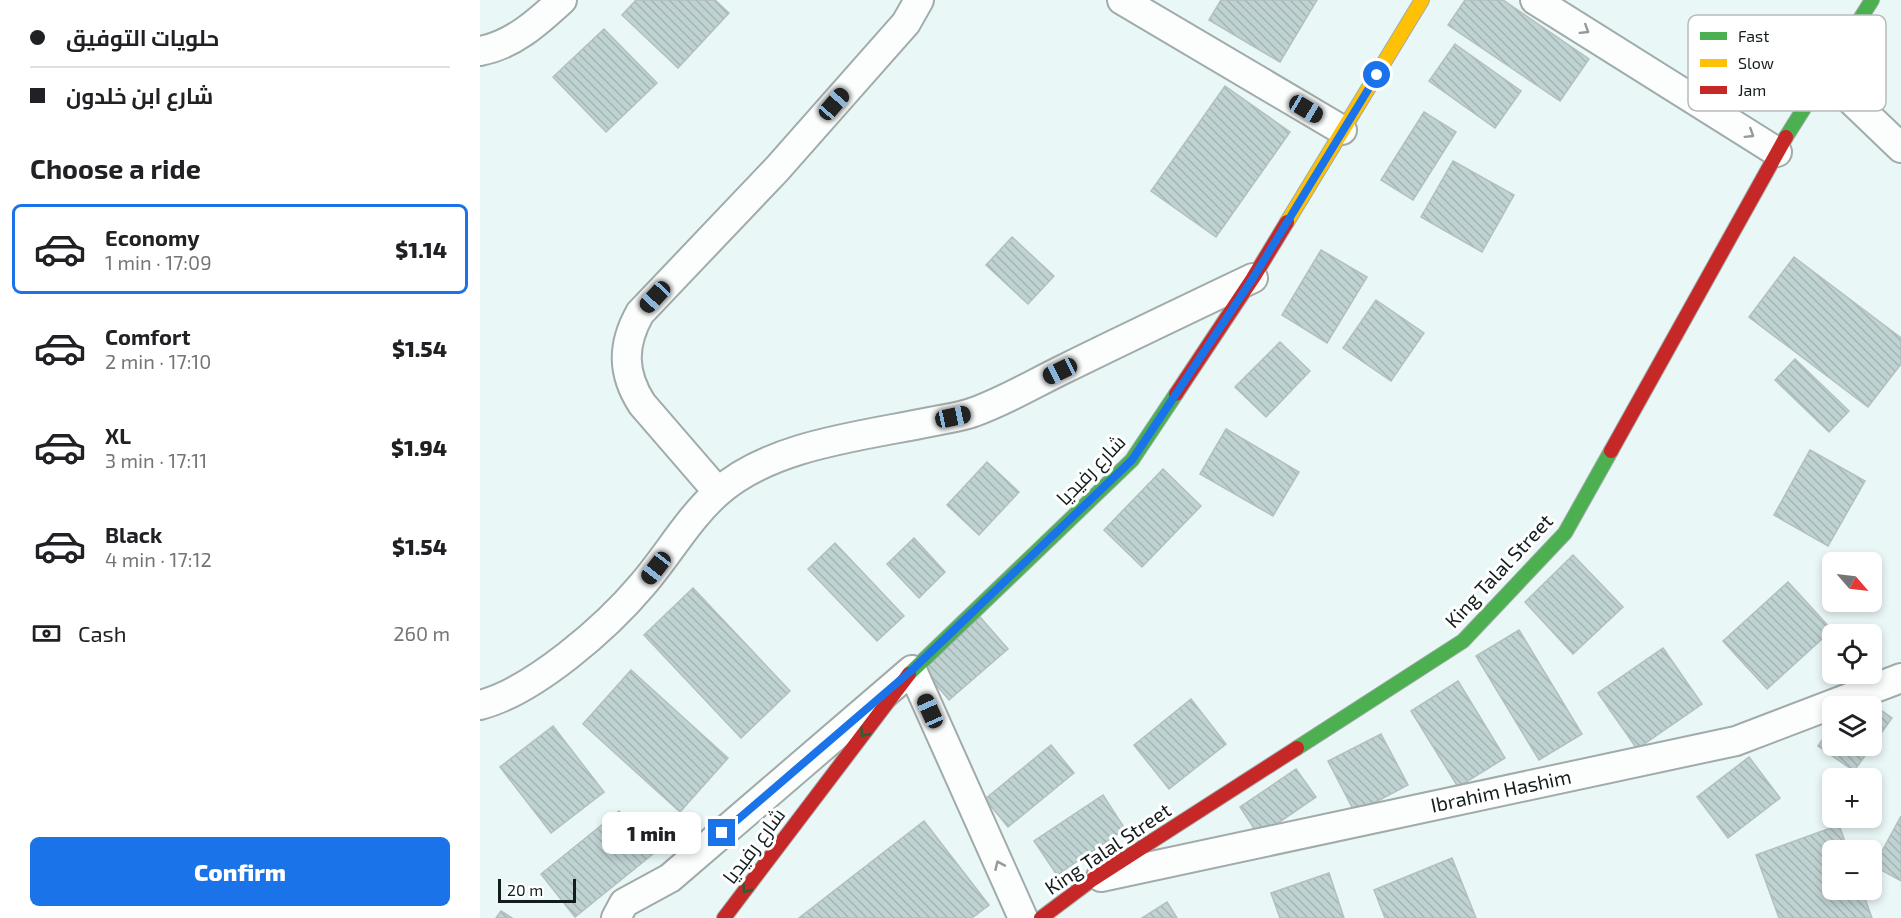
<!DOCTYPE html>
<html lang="en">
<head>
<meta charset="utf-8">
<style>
	body { margin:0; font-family:"Exo 2",Cairo,sans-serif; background:#f2f2f2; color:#202124; height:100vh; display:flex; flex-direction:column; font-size:22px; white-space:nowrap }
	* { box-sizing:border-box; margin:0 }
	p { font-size:20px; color:#757577 }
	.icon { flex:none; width:33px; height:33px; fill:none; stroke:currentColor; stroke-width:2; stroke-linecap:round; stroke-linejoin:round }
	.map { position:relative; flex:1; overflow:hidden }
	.panel { display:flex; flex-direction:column; background:#fff; width:480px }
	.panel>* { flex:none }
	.top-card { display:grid; align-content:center; height:132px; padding:0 30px; background:#fff }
	.needle { width:39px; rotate:118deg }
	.fabs { position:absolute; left:1342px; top:552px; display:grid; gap:12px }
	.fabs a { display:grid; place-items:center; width:60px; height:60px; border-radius:9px; background:#fff; box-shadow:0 3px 9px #0003; font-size:30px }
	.scale { position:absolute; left:18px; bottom:15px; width:78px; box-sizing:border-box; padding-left:6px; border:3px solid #141d1d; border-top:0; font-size:16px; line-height:21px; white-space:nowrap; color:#141d1d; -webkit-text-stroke:4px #fff; paint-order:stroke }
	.end { position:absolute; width:27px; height:27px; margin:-14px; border:8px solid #1a73e8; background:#fff; box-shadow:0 0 0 3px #fff }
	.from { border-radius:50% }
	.bubble { position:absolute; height:42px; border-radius:9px; background:#fff; box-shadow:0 3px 9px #0003; font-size:20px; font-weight:800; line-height:42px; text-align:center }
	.car { position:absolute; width:18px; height:36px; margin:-18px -9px; border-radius:8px; box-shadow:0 0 4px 2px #0007; background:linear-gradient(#222 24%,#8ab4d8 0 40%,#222 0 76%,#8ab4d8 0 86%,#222 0) }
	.top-card b { display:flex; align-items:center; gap:21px; height:57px; font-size:22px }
	.top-card b+b { border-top:2px solid #e0e0e0 }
	.top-card i { width:15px; height:15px; background:#202124 }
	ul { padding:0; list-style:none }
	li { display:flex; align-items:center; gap:18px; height:90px; margin:0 12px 9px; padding:0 18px; border:3px solid transparent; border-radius:9px }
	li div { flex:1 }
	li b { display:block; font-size:22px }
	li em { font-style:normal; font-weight:800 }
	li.current { border-color:#1a73e8 }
	li>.icon { width:54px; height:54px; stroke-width:1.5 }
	h2 { padding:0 30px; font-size:27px; line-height:72px }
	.pay { display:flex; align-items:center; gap:15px; height:66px; padding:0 30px; font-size:22px }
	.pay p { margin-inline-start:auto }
	.button { display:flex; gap:12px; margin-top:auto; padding:12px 30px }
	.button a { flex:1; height:69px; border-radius:9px; background:#1a73e8; color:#fff; font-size:24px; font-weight:800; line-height:69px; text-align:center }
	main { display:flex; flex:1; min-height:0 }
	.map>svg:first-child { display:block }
	.building { fill:url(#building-back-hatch); stroke:#b4bfbe; stroke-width:1.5 }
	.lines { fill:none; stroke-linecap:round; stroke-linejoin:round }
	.street-casing { stroke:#a0abaa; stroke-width:32 }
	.fast-casing { stroke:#a0abaa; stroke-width:16 }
	.slow-casing { stroke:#a0abaa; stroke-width:16 }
	.jam-casing { stroke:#a0abaa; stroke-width:16 }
	.street { stroke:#fcfefe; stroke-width:28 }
	.fast { stroke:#4caf50; stroke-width:14 }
	.slow { stroke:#ffc107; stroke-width:14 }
	.jam { stroke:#c62828; stroke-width:14 }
	.oneway { stroke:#949999 }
	.oneway2 { stroke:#2d5f34 }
	.route { stroke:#1a73e8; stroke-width:8 }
	.labels { text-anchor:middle; stroke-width:6; stroke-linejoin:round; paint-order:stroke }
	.street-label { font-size:20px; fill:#141d1d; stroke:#fff }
	.key { fill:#fff; stroke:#b8bbbb; stroke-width:1.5 }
	.key-label { font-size:16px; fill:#141d1d }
</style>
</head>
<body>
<main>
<section class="panel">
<div class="top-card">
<b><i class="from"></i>حلويات التوفيق</b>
<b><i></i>شارع ابن خلدون</b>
</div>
<h2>Choose a ride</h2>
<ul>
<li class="current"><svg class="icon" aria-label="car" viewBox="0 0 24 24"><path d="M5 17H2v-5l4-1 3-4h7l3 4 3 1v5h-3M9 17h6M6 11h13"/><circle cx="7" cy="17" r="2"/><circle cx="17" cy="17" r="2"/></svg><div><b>Economy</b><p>1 min · 17:09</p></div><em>$1.14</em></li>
<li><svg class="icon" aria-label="car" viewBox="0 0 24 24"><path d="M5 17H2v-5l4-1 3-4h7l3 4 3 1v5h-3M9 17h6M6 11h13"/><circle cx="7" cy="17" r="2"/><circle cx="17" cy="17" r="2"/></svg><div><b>Comfort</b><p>2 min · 17:10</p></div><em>$1.54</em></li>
<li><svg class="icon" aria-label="car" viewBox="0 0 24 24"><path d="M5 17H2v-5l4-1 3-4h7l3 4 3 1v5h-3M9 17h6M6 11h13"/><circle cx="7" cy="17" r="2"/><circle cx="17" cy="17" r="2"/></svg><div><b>XL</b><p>3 min · 17:11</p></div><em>$1.94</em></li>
<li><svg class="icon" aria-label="car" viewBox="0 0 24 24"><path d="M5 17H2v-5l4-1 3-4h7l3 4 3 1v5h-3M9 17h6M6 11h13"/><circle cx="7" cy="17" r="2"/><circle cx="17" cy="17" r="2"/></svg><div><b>Black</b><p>4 min · 17:12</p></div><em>$1.54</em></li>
</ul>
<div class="pay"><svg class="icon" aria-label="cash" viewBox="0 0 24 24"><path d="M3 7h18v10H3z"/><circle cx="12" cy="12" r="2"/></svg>Cash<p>260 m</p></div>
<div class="button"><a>Confirm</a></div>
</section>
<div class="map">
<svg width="1421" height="918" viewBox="0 0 1421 918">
	<defs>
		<pattern id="building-back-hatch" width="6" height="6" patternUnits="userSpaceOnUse" patternTransform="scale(1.5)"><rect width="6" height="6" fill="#bfd3d2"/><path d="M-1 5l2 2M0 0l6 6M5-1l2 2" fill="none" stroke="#a3b5b4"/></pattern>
	</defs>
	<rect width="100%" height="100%" fill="#e9f7f6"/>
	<path class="building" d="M156,0H235L249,13L198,68L142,15Z
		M741,0H837L800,62L729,20Z
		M985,0H1023L1109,59L1080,101L968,25Z
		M124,29L177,83L126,132L73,77Z
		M975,44L1041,91L1015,128L949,81Z
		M745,86L810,132L736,237L671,191Z
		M944,112L976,132L933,200L901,180Z
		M973,161L1034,195L1002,252L941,217Z
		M532,237L574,276L548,304L506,265Z
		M841,250L887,277L847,343L802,315Z
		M1314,257L1421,338V364L1388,407L1269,317Z
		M896,300L944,333L911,381L863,348Z
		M800,342L830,371L786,417L755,387Z
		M1315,359L1369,411L1349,432L1295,380Z
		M746,429L819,472L793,516L720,474Z
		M1330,450L1385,481L1348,546L1294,515Z
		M507,462L539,492L499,535L467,505Z
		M683,469L721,506L662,567L624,530Z
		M434,538L465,572L439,598L407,564Z
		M355,543L424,616L397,641L328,569Z
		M1093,555L1143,607L1093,654L1045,602Z
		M1308,582L1352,630L1287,689L1243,641Z
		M213,588L310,691L261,738L164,635Z
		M500,617L528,649L469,700L442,668Z
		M1039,630L1102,734L1059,760L996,656Z
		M1183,648L1222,704L1157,749L1118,693Z
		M151,670L248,758L200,812L103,724Z
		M978,681L1025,758L978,787L931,711Z
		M1375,692L1412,718L1374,771L1338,746L1353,724V746H1392V706H1365Z
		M711,699L746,744L689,789L654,745Z
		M73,726L124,792L71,833L20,767Z
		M901,734L928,785L875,813L848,761Z
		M571,745L594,773L528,827L505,799Z
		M1269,757L1300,798L1248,838L1217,797Z
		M816,769L836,797L779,836L760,807Z
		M623,795L645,829L577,875L554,841Z
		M139,811L173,854L95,917L61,874Z
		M1421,816V881L1394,866Z
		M444,821L509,905L492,918H319Z
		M1359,825L1368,850H1353V890H1382L1392,918H1299L1276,855Z
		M972,858L996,918H905L894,890Z
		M849,873L864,918H800L791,893Z
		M687,902L697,918H662Z
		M21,911L32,918H16Z"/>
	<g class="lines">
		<defs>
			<path id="street" d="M642,0L862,130
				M1055,0L1297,152
				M0,51C33,45 58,22 82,0
				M1344,74L1421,148
				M238,492L162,404C142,373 142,345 160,313L297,169L426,23L439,0
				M0,705C54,691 127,627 163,584C188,555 208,519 237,493C290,445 382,436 450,422C464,419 481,417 494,412C525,401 555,383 584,369C647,338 710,308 773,278
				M621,877L1256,741L1421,678
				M136,918L144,903L190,878L432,670L543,918"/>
			<path id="fast" d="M1306,137L1392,0
				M429,674L652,460L696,394
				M817,748L983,641L1085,533L1131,451"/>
			<path id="slow" d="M807,222L942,0"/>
			<path id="jam" d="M696,394L773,278L807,222
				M1131,451L1306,137
				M244,918L429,674
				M561,918L613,879L817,748"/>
		</defs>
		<use href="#street" class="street-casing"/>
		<use href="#fast" class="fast-casing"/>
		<use href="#slow" class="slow-casing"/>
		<use href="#jam" class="jam-casing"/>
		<use href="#street" class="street"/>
		<use href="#fast" class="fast"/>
		<use href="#slow" class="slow"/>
		<use href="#jam" class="jam"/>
	</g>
	<defs><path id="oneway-chevron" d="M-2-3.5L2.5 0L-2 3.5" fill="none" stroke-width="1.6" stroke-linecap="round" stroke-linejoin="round" transform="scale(1.5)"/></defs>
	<g class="oneway">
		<use href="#oneway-chevron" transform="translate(1105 30) rotate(32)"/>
		<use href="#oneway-chevron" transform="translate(1270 134) rotate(32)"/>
		<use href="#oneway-chevron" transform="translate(519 865) rotate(-114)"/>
	</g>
	<g class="oneway2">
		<use href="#oneway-chevron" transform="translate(384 733) rotate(127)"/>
		<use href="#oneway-chevron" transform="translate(266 889) rotate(127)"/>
	</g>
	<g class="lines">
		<path class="route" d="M242,833L432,670L652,460L773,278L897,75"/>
	</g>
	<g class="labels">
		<g class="street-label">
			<text transform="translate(611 470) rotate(-46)" y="7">شارع رفيديا</text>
			<text transform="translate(1019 571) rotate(-47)" y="7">King Talal Street</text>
			<text transform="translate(1021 791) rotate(-12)" y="7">Ibrahim Hashim</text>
			<text transform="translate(274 846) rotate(-53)" y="7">شارع رفيديا</text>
			<text transform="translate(628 849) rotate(-34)" y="7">King Talal Street</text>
		</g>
	</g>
	<rect x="1208" y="15" width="198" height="96" rx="9" class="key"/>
	<rect x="1220" y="32" width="27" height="8" fill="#4caf50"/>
	<rect x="1220" y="59" width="27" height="8" fill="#ffc107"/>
	<rect x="1220" y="86" width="27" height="8" fill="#c62828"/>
	<g class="key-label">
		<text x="1258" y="42">Fast</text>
		<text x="1258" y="69">Slow</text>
		<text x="1258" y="96">Jam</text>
	</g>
</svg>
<div class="fabs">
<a><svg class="needle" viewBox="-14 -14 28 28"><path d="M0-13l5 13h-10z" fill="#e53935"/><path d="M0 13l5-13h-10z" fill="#757577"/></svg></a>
<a><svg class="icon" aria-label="locate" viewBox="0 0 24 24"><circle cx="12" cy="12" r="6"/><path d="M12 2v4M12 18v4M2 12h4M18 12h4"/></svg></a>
<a><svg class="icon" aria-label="layers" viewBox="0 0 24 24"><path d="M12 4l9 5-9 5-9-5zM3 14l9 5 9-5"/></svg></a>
<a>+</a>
<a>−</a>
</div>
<div class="scale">20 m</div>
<i class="end from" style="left:897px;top:75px"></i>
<i class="end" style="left:242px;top:833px"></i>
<div class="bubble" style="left:122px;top:812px;width:99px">1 min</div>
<i class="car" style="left:354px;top:104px;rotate:41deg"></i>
<i class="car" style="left:826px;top:109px;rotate:121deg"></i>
<i class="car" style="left:175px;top:297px;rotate:223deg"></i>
<i class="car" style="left:580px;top:371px;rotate:244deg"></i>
<i class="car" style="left:473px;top:417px;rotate:78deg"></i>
<i class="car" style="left:176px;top:568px;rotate:218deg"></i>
<i class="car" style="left:450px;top:711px;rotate:336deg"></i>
</div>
</main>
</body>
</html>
